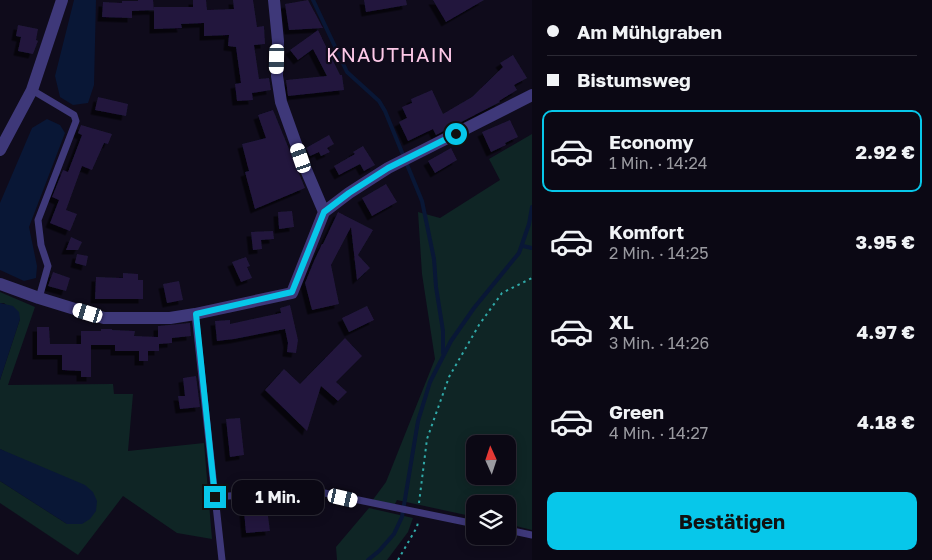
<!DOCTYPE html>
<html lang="de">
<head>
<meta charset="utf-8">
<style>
	body { margin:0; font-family:"Golos Text",sans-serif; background:#14111d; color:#f1f3f6; height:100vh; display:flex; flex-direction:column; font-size:19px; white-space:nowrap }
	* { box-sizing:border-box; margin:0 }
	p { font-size:16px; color:#9a9aa0 }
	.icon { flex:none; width:28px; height:28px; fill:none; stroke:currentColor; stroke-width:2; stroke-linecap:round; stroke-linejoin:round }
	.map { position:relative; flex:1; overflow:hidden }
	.side { display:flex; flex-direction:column; background:#0b0814; width:400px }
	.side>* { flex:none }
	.top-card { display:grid; align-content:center; height:110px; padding:0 15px; background:#0b0814 }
	.needle { width:32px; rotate:357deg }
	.fabs { position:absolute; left:466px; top:435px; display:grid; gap:10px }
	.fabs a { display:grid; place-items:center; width:50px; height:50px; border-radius:10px; background:#0b0814; box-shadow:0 2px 12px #0003,0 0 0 1px #2b2934; font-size:25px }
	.end { position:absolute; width:22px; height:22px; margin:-11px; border:6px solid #07c7ea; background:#111; box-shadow:0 0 0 2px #111 }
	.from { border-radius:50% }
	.bubble { position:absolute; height:35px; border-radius:10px; background:#0b0814; box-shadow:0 2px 12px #0003,0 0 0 1px #2b2934; font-size:16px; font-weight:700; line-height:35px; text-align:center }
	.car { position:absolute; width:15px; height:30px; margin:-15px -8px; border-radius:6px; box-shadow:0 0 4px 1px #0007; background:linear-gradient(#fff 24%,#345 0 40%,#fff 0 76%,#345 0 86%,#fff 0) }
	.top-card b { display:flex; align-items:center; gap:18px; height:48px; font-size:19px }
	.top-card b+b { border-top:1px solid #2b2934 }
	.top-card i { width:12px; height:12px; background:#f1f3f6 }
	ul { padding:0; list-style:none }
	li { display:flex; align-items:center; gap:15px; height:82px; margin:0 10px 8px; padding:0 5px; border:2px solid transparent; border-radius:10px }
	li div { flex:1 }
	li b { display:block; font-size:19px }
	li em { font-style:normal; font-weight:700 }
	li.active { border-color:#07c7ea }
	li>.icon { width:45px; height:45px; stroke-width:1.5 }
	.action { display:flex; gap:10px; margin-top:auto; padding:10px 15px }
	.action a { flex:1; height:58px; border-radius:10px; background:#07c7ea; color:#111; font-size:20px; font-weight:700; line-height:58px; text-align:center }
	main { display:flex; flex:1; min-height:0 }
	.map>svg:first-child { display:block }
	.green { fill:#0f2525; fill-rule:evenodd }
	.water { fill:#091736 }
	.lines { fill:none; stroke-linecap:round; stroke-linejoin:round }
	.stream { stroke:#091736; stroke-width:4 }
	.building { fill:#21183c; filter:url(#shadow) }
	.path { stroke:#30a9a8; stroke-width:2; stroke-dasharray:2.5 4; stroke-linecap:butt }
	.service { stroke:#3e3879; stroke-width:7 }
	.minor { stroke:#3e3879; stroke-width:12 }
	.tertiary { stroke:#3e3879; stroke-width:12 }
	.route { stroke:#07c7ea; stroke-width:6 }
	.labels { text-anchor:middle; stroke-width:4.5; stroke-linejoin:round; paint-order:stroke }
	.quarter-label { font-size:20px; letter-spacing:1px; fill:#fdc9e8; stroke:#0f0b1b }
</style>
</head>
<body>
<main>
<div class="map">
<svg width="532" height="560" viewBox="0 0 532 560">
	<defs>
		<filter id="shadow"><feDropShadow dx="-4.5" dy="4.5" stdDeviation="0" flood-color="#0009"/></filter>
	</defs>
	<rect width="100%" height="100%" fill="#0f0b1b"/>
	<path class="green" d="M532,134V530L508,524V504H475V517L397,500L395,504L372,501L386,482L435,359L422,274L418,212L440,218L500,180L489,159ZM475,444H508V476H475Z
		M0,292L35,307L8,385L113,384L114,394H133L128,451L204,443L212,539L177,533L123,496L78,555L0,503V481L67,524L4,451L0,449V380L20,319L4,303H0Z
		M369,508L413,518L408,532L387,560H337L336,547Z"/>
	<path class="water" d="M74,0H96L94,85L88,103L73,105L60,97L55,76Z
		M47,119L60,125L65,133L29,227L37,266L36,278L24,281L0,270V203L32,128Z
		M0,303L13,306L19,312L20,319L0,380Z
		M0,449L85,485L93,492L97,501L96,511L90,519L82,524H67L0,481Z"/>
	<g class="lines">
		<path class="stream" d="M313,0L347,72L379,101L385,111L422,201L434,259L436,287L443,331V353
			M523,246L532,248
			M368,560L379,551L394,534L402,517L418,421L430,382L451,341L474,308L519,253L529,224L532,207"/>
	</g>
	<path class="building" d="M138,0H153L154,10L132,11V18L102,17L103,2L122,3V1H138Z
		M193,0H206L207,10L234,9L233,0H253L257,27L264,26L265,44L254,45L259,79L269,78L271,90L252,93L253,100L237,101L235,84L241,83L236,47L228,46L229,35L204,36V23L181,24L182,28L154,29V7H193Z
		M308,0L323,28L289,30L285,4Z
		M364,0H406L407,5L366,12Z
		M433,0H484L446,22Z
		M18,25L38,29L36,40L38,41L33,54L18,51L21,37L16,36Z
		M318,30L340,75H342L344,90L288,96L286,80L327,76L313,49L298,60L290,50Z
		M513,55L527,78L514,85L517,90L499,101L500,102L436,135L433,129L408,141L399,122L407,118L402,107L412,103L411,99L432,90L443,114L472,97L503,67L500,63Z
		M98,97L128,104L126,116L95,110Z
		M273,110L305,188L255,209L245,172L249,171L242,144L266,138L258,115Z
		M510,120L518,137L505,143L506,145L491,152L482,132Z
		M81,125L112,134L108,144L104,143L92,170L82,166L66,210L77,214L70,231L50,223L59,200L52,197L63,170L68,172L82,135L78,133Z
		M329,135L334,144L327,148L330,152L321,156L319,152L310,156L306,148Z
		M363,146L375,165L364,171L360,164L339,175L334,166L355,154L353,152Z
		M451,148L457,160L435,173L428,161Z
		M386,184L397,202L372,216L362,198Z
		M292,211L294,227L279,229L278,212Z
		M338,212L373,230L358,255L370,268L357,280L351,227L331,265L339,304L312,310L305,283L314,261L322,244H323Z
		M273,231L274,239L261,240L262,249L253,250L251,232Z
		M71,237L82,242L78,250H66Z
		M77,254L88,256L86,266L75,263Z
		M246,257L250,266L247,267L252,278L241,282L232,262Z
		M53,272L70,278L66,291L48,286Z
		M123,273L138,274V280H143V299H95L96,277L123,278Z
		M179,281L183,300L167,303L163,284Z
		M290,305L298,340L296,353L287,352L288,343L285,329L234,339L217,341L215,321L230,320V324L281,313L280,308Z
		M367,306L374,320L349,332L342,318Z
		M190,323L191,336L172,338V343L159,344V351H148V361H139V351H115V345H91V377H81V371L62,370V355H37V327H49L50,344H81V331H101V329H112V330L135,331L134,336L158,337V326Z
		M345,338L362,356L336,382L347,392L338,401L321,386L307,431L265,390L284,369L300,384Z
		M196,376L200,407L180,409L178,396H185L183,378Z
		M240,418L244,455L230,457L226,419Z
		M267,509L270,531L246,533L244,511Z"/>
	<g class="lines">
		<path class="path" d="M419,503L427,439L449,377L479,325L502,293L532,278
			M398,560L417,527L418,522"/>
		<path class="service" d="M32,90L74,115L76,121L38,220L41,245L48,266L39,298
			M195,314L222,560
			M215,497L310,490L475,524
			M508,530L532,535"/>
		<path class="minor" d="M274,0L278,41L277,76L281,102L301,158L324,212
			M0,284L39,298L104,318H170L195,314L292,293L324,212L349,193L388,168L532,95"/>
		<path class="tertiary" d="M0,150L32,90L62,0"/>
	</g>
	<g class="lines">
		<path class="route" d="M215,497L196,314L292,292L324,212L349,193L388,168L456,134"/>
	</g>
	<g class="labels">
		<g class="quarter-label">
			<text x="390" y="62">KNAUTHAIN</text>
		</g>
	</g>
</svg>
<div class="fabs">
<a><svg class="needle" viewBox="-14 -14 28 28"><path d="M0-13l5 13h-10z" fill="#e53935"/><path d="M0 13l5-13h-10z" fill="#9a9aa0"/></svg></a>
<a><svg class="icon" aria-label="layers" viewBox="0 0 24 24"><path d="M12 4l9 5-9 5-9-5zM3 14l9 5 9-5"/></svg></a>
</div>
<i class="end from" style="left:456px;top:134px"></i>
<i class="end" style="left:215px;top:497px"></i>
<div class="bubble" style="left:232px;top:480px;width:92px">1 Min.</div>
<i class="car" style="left:277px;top:59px;rotate:181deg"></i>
<i class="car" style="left:301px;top:158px;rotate:341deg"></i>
<i class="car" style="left:88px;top:313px;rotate:287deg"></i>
<i class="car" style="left:343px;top:498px;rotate:103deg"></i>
</div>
<section class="side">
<div class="top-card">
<b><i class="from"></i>Am Mühlgraben</b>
<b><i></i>Bistumsweg</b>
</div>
<ul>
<li class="active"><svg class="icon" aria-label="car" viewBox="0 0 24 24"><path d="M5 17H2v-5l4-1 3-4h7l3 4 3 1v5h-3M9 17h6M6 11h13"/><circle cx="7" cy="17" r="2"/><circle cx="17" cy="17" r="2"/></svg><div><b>Economy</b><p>1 Min. · 14:24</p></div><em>2.92 €</em></li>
<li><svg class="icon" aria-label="car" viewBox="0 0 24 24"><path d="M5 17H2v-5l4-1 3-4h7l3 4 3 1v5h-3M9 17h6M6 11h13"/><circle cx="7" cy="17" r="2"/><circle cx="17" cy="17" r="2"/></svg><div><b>Komfort</b><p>2 Min. · 14:25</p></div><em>3.95 €</em></li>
<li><svg class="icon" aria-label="car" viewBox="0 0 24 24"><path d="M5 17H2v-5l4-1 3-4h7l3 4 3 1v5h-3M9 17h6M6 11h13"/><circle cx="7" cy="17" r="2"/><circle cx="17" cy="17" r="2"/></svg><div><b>XL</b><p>3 Min. · 14:26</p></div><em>4.97 €</em></li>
<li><svg class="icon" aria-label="car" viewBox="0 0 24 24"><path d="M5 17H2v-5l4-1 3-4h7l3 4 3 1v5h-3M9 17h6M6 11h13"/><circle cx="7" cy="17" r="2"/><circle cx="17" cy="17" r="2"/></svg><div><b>Green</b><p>4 Min. · 14:27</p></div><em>4.18 €</em></li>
</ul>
<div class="action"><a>Bestätigen</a></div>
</section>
</main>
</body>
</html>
